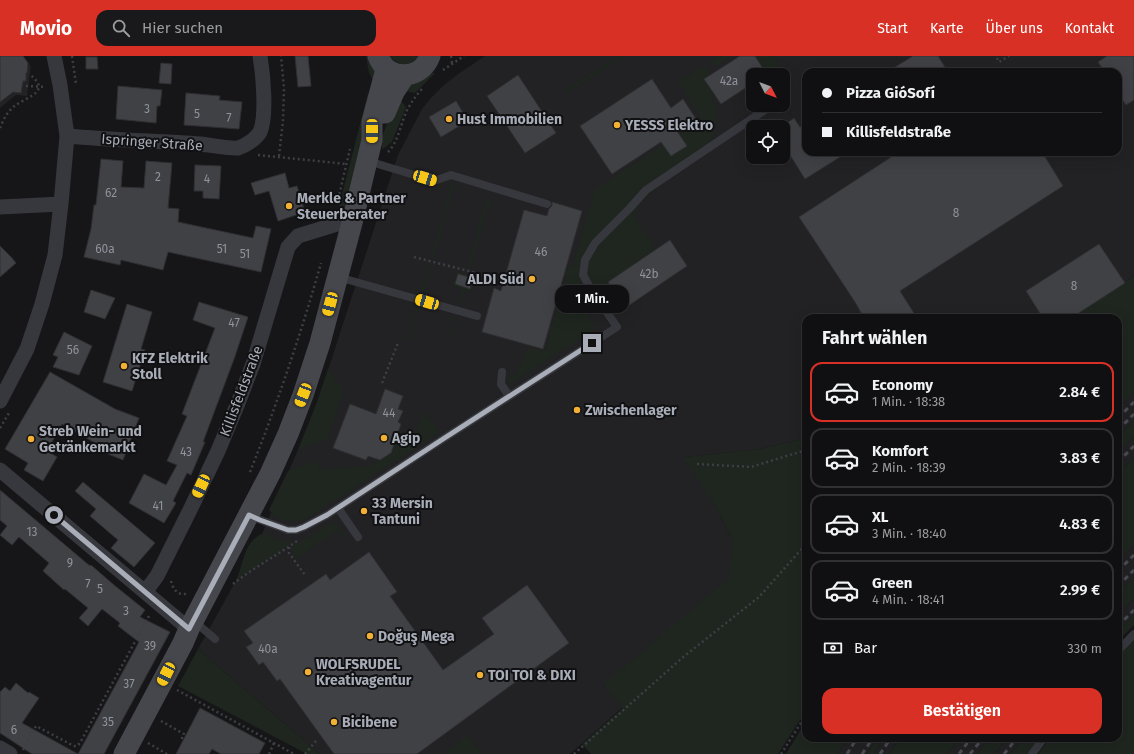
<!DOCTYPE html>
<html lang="de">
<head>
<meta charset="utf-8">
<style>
	body { margin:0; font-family:"Fira Sans",sans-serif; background:#19191b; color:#f1f3f6; height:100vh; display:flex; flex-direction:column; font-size:15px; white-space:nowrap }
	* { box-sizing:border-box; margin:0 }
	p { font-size:13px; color:#9c9d9f }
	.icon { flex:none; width:22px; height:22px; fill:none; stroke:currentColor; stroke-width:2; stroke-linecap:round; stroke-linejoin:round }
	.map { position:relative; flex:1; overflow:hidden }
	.details { position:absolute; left:802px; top:258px; width:320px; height:428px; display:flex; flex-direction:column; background:#101012; border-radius:12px; box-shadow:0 4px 16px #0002,0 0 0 1px #303032 }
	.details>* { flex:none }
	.banner { position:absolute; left:802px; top:12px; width:320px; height:88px; border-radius:12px; box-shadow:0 4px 16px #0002,0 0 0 1px #303032; display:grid; align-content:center; height:88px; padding:0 20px; background:#101012 }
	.needle { width:26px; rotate:132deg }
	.buttons { position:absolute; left:746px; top:12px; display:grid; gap:8px }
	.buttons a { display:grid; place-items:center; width:44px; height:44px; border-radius:8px; background:#101012; box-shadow:0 4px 16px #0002,0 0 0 1px #303032; font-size:20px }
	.end { position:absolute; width:18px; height:18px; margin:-9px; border:5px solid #a8adb8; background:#111; box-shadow:0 0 0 2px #111 }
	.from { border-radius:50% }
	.bubble { position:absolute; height:28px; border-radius:12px; background:#101012; box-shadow:0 4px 16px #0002,0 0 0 1px #303032; font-size:13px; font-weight:600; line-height:28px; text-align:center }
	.car { position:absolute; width:12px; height:24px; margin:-12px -6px; border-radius:5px; box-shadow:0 0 3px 1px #0007; background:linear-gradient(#f5c518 24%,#345 0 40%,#f5c518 0 76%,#345 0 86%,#f5c518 0) }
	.banner b { display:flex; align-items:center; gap:14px; height:38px; font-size:15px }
	.banner b+b { border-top:1px solid #303032 }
	.banner i { width:10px; height:10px; background:#f1f3f6 }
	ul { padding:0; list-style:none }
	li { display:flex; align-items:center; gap:12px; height:60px; margin:0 8px 6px; padding:0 12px; border:2px solid #303032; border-radius:12px }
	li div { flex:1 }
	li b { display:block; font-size:15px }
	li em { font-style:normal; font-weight:600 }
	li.active { border-color:#d93025 }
	li>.icon { width:36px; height:36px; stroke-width:1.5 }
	h2 { padding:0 20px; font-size:18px; line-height:48px }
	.pay { display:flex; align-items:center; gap:10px; height:44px; padding:0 20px; font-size:15px }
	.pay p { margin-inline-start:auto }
	.action { display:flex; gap:8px; margin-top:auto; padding:8px 20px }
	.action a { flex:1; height:46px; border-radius:12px; background:#d93025; color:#fff; font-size:16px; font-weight:600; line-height:46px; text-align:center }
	header { display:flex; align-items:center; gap:24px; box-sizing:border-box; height:56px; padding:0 20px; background:#d93025; color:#fff }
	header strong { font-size:19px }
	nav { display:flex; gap:22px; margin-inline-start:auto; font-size:14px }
	.search { width:280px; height:36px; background:#19191b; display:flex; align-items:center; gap:10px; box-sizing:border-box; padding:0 14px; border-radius:12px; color:#9c9d9f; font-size:15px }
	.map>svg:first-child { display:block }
	.built { fill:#222225; fill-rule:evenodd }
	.green { fill:#1e261f }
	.building { fill:#404145; stroke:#303034 }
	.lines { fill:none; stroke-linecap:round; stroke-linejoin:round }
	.path { stroke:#3d3f44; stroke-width:2.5; stroke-dasharray:2 3; stroke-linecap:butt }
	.service { stroke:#37383d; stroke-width:8 }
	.minor { stroke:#37383d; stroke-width:15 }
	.secondary { stroke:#45474d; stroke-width:21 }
	.rail { stroke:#4a4c52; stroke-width:3; stroke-dasharray:5 4; stroke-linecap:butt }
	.route { stroke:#a8adb8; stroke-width:5 }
	.poi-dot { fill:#f2b134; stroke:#111113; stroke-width:1.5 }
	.labels { text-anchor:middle; stroke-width:4; stroke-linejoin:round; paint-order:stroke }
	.number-label { font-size:12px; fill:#8e929b }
	.poi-label { font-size:14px; font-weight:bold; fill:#a8adb8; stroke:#111113; text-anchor:start }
	.street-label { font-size:14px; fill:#a8adb8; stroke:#111113 }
</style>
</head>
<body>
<header>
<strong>Movio</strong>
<div class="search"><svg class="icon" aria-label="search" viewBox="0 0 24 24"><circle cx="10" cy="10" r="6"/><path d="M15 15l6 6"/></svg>Hier suchen</div>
<nav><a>Start</a><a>Karte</a><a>Über uns</a><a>Kontakt</a></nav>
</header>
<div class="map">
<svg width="1134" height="698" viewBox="0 0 1134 698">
	<rect width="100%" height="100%" fill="#161618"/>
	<path class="built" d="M0,0H23L31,10L27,40L16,39L0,52Z
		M485,0H1134V220L1071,262H806V382L760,393L684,401L720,458L753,527L603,629L623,651L570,698H483L467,680L444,698H320L198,593L262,478L315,354L398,99L422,53L431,42L444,29L461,16ZM806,16H1118V96H806ZM753,19H783V49H753ZM753,71H783V101H753Z
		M1134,336V365L1118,381V352Z
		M1134,381V401L1118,418V397Z
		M1134,489V521L1118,537V506Z
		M1134,542V559L1118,576V559Z
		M848,682H877L867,698H838Z
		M884,682H900L889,698H874Z
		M961,682H989L977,698H947Z
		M1007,682H1023L1010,698H994Z"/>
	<path class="green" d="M366,0H372L376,11L373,24L369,17Z
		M389,0H419C410,12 398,10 389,0Z
		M619,0H625L565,38L563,35Z
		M719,0H732L715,11L711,5Z
		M755,0H774L784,15L778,19H768Z
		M705,9C709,14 711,19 705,23V25L714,39L711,42L718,53L715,73L712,83L705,90L639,134L625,152L590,187L582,204L598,250L587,258L596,272L510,328L507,324L509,318L516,319L519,308H522L527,291L545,295L569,209L572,212L595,133L663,89L671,100L686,90L679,78L702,63L678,26Z
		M428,16L435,17L415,37L405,35V29Z
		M368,37L375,39L346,152L340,157L337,158Z
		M395,44L402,46L406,51L392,86L383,93L380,87Z
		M447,126L459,131V132L454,131L433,204L430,202L451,131L446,128Z
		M657,132L645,142L633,159L657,193L621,245L614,250L604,236L598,235L594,233L587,221L588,205L593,195L641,142L652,133Z
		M482,143L491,145L493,151L488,150L470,213L468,214L467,212L485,146L481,145Z
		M429,208H430L431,209L424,234L428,235V237L416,233L417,232L421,233Z
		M457,215L475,221L474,223L458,218L455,228L472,233L471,236L464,234L460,246L458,245L461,233L452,230Z
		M1134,220V336L1118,352V262H1071Z
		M411,251L424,255L423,256L418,255L411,280L416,283L415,284L404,281L403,280H408L416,254L411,252Z
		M448,261L461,265L459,266L454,265L449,285H447L452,264L448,263Z
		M328,313L341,330L343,338L328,382L298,394L317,346Z
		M422,355L440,376L308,462C295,467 278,466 269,454L288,415L314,405L317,406L318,410L320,413L367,410L372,409L391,397L398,378L406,380L418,372Z
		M1134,365V381L1118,397V381Z
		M806,382V655L778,698H591L582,688L623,652L603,629L729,522L733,485L720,458L683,401L760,393Z
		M1134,401V489L1118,506V418Z
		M331,466C339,469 346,475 347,483L346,484L338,474L297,503L290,495L291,490L311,480Z
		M262,478C270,478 274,483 281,485C286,486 291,486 295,485L236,524C244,508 243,486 262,478Z
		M1134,521V542L1118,559V537Z
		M1134,559V569L1118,585V576Z
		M1134,583V698H1038L1050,682H1118V601Z
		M198,593L320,698H307L178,630Z
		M806,665V682H848L838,698H786Z
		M467,679L483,698H444Z
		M877,682H884L874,698H867Z
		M900,682H961L947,698H889Z
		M989,682H1007L994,698H977Z
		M1023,682H1040L1027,698H1010Z"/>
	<path class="building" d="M0,0H23L28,7L27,17H26V25H23L21,37L13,36L0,46Z
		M295,0H308L311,30L298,31Z
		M740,0H755L762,11L756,15L759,19H753V27L721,48L704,23Z
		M913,0H938L948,16H887Z
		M1107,0H1134V44L1126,49L1118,37V16H1105L1098,6Z
		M86,1H97L98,13H86Z
		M161,7L172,8L171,28L159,27Z
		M518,19L556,77L525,97L487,40Z
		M652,23L671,52L683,43L696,63L677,75L687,90L671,100L661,86L612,118L580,70Z
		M118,30L162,34L160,50H157L156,67L116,63Z
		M186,37L220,40L219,44L242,46L239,73L184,69Z
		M456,45L468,65L441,81L429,61Z
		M794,62L800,71L806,68V96H848L805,123L783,88V70Z
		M899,96H1042L1063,130L900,235L917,262H864L855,246L799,161Z
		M101,103L123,105L121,131L144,132L146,105L172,107L168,152L179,153L178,166L253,182L256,170L271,173L261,216L168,196L163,214L121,204L120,209L84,201L91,173L94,149H96Z
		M195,109L221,110L219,143L203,142V135H194Z
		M285,117L289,132L297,130L305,156L278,165L269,135L255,139L251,127Z
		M552,146L582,155L543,293L482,276L494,232L501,235L524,154L547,160L549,153L552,150Z
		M670,184L687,210L625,252L608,226Z
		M1099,188L1125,227L1071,262H1043L1026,235Z
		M0,190L12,202L16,207L0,221Z
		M458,218L473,222L470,233L455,228Z
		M91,234L115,242L105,263L84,256Z
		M199,246L248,261L234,303L203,386H205L191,419L187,417L173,445L176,447L164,467L129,447L144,418L166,429L177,409L167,405L187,360L182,358L215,272L193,264Z
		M127,248L152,256L141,293L145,294L132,335L103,326Z
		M64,276L92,290L79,319L53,311L58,301L53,299Z
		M50,316L115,353L139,362L123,404L108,398L109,395L62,368L47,395L57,401L43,425L24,414L28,407L5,393Z
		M385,333L403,340L398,353L403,355L398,366L401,368L391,397L380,404L368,400L366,404L333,392L350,348L376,358Z
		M83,426L155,487L134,511L111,492L118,484L90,460L96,453L75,435Z
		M0,434L90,510L91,509L114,529L145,554L140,561L170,576L104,698H32L0,677V636L5,631L10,635L16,627L28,637L29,636L39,642L22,667L78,698L139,586L118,570L120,567L102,553L88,570L79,562L88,552L65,533L64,534L43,515L49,507L19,481L12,489L0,479L7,470L0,464Z
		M369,496L397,536L390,540L443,614L494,578L482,562L527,529L569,587L417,698H334L280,623L277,625L263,606L259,609L246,591L253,587L244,575L326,518L330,524Z
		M200,652L265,687L259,698H221L212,693L209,698H176Z"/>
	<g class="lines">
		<path class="path" d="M72,0L76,28
			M451,0L452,7
			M997,2L999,6L1009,0
			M443,14L464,0
			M26,30L46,31
			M0,72C3,64 8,54 16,49C29,40 52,35 29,18
			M388,96C398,86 401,68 406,56C411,47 416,39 423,32
			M258,99L346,108
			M279,100L283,65L284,32L281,0
			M337,148L350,93
			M414,201L488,220
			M382,327L398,287
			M0,372L9,357
			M697,408L751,411L806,394
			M250,416C277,348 301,278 321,207
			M289,491V497L305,519
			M171,525C173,534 179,541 188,537
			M233,528C253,512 276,500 297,485
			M177,634L294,698
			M161,665L184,678L182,682L184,683
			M148,687L167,698
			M23,694L36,670L74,690H77L80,687L150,558
			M269,698L274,687
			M305,698L316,685
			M574,698L682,602L759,541L806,488
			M781,698L806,659"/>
		<path class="service" d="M368,105L434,125L451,119L547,148
			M338,221L477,260
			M502,316L501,328L509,340
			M338,452L358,481
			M250,460L288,474H296L304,471L327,459L443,383L617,271L592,235L583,219L585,204L595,187L629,153L646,134L768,52
			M194,565L215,583
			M1118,595L1134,578
			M1032,698L1044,682"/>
		<path class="minor" d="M67,80C111,84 156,85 201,88C209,89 231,93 238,92C245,90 256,83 260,76C267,60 263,18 260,0
			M0,151L61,148
			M0,345L27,293L42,248L55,199L61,148L67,80L60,29L54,0
			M0,414L189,573
			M145,536L157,520L190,454L218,395L238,347L253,308L288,191L298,180L353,163
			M0,692L10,698"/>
		<path class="secondary" d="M378,0C387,25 421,25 430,0
			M385,57L394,36L405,19
			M124,698L183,587L189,573L270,418L288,378L303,339L320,287L353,163L372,84V66L386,13"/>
		<path class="rail" d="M1118,362L1134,346
			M1118,374L1134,358
			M1118,406L1134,390
			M1118,515L1134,499
			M1118,530L1134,514
			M1118,570L1134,554
			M847,698L857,682
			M862,698L873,682
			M880,698L891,682
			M959,698L971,682
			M970,698L983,682
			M1004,698L1017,682"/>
	</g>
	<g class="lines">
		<path class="route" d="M54,459L189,573L249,459L260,464L288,474H296L304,471L327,459L443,383L592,287"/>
	</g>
	<g class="poi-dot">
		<circle cx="449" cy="63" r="4"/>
		<circle cx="617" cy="69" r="4"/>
		<circle cx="289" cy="150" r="4"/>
		<circle cx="532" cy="223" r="4"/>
		<circle cx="124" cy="310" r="4"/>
		<circle cx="577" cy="354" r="4"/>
		<circle cx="384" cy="382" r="4"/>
		<circle cx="31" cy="383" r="4"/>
		<circle cx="364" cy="455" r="4"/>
		<circle cx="370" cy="580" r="4"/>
		<circle cx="308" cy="616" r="4"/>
		<circle cx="480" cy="619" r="4"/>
		<circle cx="334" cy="666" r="4"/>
	</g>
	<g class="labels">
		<g class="number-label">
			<text x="729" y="29">42a</text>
			<text x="147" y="57">3</text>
			<text x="197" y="62">5</text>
			<text x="229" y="66">7</text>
			<text x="158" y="125">2</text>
			<text x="207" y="127">4</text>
			<text x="111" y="141">62</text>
			<text x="956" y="161">8</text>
			<text x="105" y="197">60a</text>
			<text x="222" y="197">51</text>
			<text x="541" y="200">46</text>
			<text x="245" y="202">51</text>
			<text x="649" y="222">42b</text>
			<text x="1074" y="234">8</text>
			<text x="234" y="271">47</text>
			<text x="73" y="298">56</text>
			<text x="389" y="361">44</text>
			<text x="186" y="400">43</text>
			<text x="158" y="454">41</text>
			<text x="32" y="480">13</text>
			<text x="70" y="511">9</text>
			<text x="88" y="532">7</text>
			<text x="100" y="537">5</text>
			<text x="126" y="559">3</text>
			<text x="150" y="594">39</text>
			<text x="268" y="597">40a</text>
			<text x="129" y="632">37</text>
			<text x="108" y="670">35</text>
			<text x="14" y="678">6</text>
		</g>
		<g class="poi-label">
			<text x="457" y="68">Hust Immobilien</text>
			<text x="625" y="74">YESSS Elektro</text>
			<text x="297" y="147">Merkle &amp; Partner<tspan x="297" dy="16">Steuerberater</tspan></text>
			<text x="524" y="228" text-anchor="end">ALDI Süd</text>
			<text x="132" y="307">KFZ Elektrik<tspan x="132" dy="16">Stoll</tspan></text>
			<text x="585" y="359">Zwischenlager</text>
			<text x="39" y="380">Streb Wein- und<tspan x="39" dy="16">Getränkemarkt</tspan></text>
			<text x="392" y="387">Agip</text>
			<text x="372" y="452">33 Mersin<tspan x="372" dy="16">Tantuni</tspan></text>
			<text x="378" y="585">Doğuş Mega</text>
			<text x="316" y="613">WOLFSRUDEL<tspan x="316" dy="16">Kreativagentur</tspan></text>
			<text x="488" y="624">TOI TOI &amp; DIXI</text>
			<text x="342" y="671">Bicibene</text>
		</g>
		<g class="street-label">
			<text transform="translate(152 86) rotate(4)" y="5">Ispringer Straße</text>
			<text transform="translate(241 335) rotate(-69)" y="5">Killisfeldstraße</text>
		</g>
	</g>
</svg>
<div class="buttons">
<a><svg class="needle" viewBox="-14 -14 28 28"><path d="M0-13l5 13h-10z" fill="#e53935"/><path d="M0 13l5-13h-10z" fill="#9c9d9f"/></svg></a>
<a><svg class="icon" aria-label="locate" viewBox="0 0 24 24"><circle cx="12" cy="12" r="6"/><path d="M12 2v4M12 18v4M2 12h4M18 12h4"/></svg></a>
</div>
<i class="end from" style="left:54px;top:459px"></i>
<i class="end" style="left:592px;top:287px"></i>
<div class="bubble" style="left:555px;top:229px;width:74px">1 Min.</div>
<i class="car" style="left:372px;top:75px;rotate:180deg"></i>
<i class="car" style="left:425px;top:122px;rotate:107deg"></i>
<i class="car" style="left:427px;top:246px;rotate:286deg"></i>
<i class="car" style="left:330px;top:248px;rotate:195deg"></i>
<i class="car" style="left:303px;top:339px;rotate:201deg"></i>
<i class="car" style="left:201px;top:430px;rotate:205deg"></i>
<i class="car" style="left:166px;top:618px;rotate:207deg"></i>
<div class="banner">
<b><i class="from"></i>Pizza GióSofí</b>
<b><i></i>Killisfeldstraße</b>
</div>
<section class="details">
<h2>Fahrt wählen</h2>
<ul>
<li class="active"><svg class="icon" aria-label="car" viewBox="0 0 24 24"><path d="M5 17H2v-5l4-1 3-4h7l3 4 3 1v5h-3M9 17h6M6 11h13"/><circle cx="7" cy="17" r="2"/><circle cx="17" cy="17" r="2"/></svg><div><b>Economy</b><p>1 Min. · 18:38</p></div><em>2.84 €</em></li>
<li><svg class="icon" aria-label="car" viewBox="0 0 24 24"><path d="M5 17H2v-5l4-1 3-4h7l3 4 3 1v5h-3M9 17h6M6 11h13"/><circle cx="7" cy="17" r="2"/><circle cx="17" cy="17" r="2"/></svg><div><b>Komfort</b><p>2 Min. · 18:39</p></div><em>3.83 €</em></li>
<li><svg class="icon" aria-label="car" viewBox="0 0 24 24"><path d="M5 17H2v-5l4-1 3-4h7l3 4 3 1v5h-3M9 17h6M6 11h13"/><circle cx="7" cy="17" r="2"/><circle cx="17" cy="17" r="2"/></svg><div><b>XL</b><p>3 Min. · 18:40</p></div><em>4.83 €</em></li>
<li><svg class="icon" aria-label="car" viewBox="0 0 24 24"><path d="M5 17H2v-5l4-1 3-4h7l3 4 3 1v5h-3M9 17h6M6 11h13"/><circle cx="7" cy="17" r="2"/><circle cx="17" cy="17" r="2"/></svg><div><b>Green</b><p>4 Min. · 18:41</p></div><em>2.99 €</em></li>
</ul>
<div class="pay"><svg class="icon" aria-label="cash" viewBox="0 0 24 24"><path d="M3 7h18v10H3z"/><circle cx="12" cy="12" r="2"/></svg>Bar<p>330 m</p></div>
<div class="action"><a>Bestätigen</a></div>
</section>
</div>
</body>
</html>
